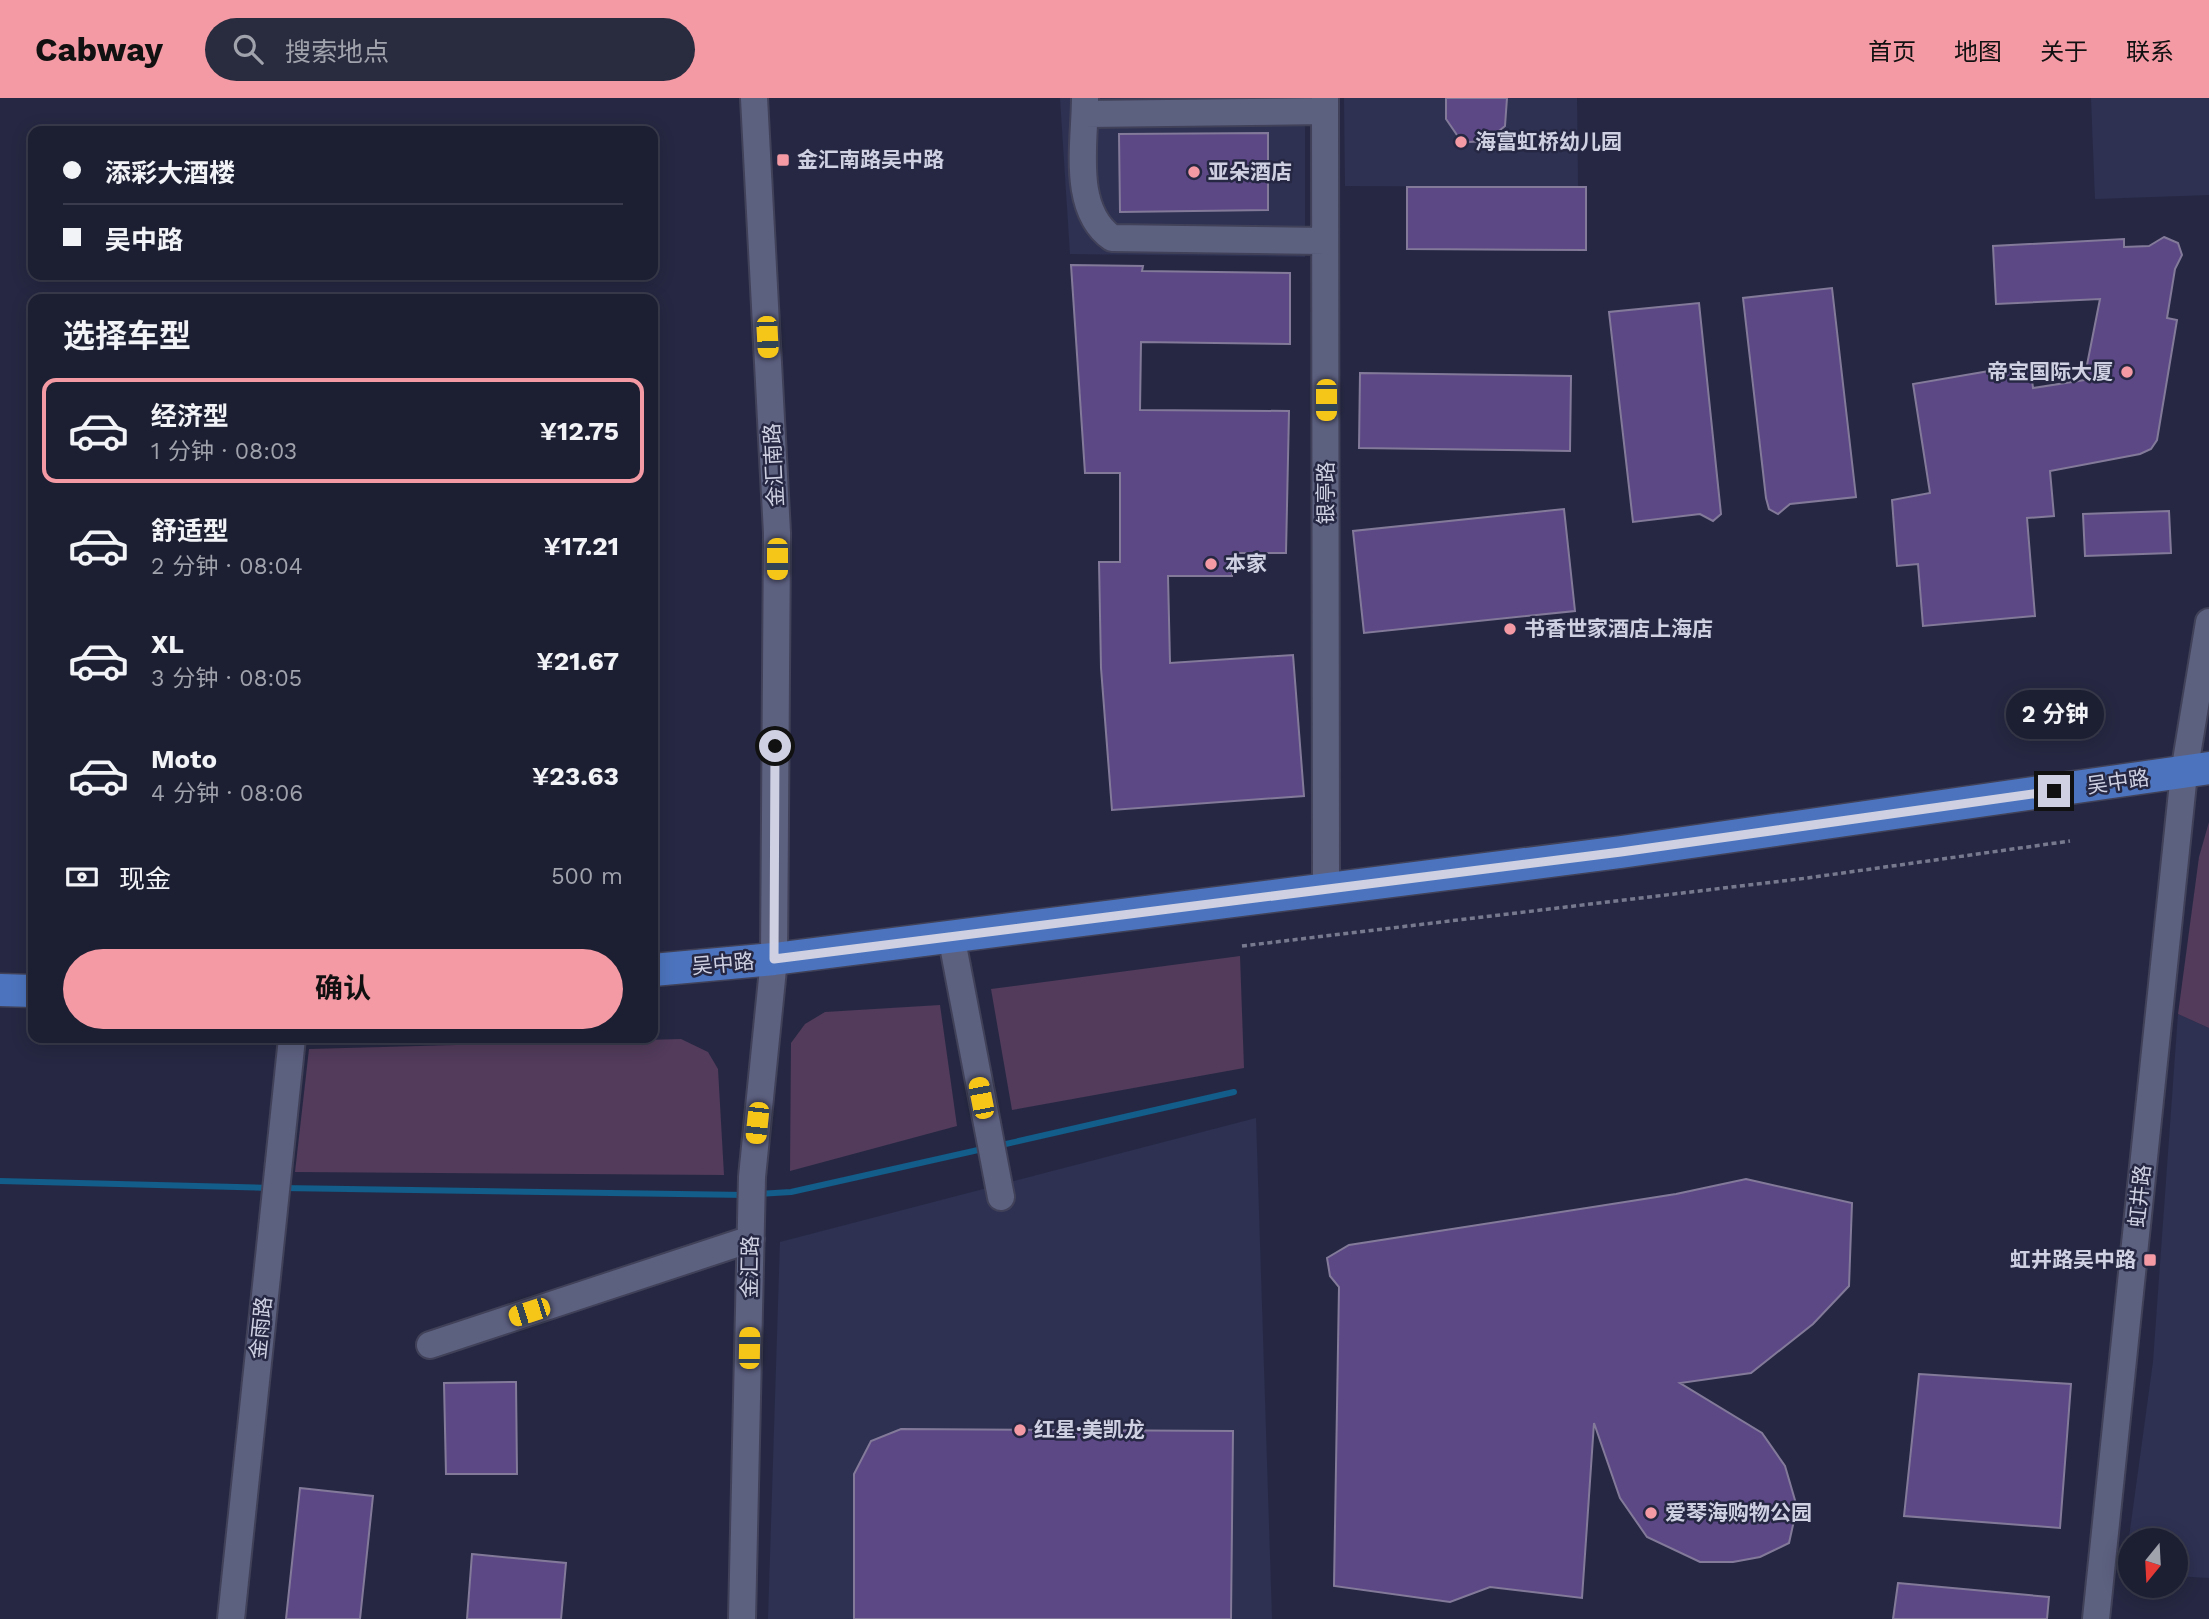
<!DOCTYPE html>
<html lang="zh">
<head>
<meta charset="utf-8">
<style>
	body { margin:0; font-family:"Work Sans","Noto Sans SC",sans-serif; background:#292b3e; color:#f1f3f6; height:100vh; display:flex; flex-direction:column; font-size:26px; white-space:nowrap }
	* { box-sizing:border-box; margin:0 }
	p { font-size:23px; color:#a0a2ac }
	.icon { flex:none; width:38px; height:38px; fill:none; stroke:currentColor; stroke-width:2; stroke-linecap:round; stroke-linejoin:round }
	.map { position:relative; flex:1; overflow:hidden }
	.details { position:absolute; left:28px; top:196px; width:630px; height:749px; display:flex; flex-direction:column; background:#1c1e32; border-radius:14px; box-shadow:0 4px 18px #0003,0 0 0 2px #3a3c4d }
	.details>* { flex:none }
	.banner { position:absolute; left:28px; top:28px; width:630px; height:154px; border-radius:14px; box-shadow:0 4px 18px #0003,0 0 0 2px #3a3c4d; display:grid; align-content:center; height:154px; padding:0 35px; background:#1c1e32 }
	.needle { width:46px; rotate:198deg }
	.fabs { position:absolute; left:2118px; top:1430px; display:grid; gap:14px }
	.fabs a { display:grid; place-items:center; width:70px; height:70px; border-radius:50%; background:#1c1e32; box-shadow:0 4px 18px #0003,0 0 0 2px #3a3c4d; font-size:35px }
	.end { position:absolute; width:32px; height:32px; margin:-16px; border:9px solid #cfd1e3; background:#111; box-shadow:0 0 0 4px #111 }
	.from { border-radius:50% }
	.bubble { position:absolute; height:49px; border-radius:24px; background:#1c1e32; box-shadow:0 4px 18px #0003,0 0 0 2px #3a3c4d; font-size:23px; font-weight:700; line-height:49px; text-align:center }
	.car { position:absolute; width:21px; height:42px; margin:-21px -10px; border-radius:9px; box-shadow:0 0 5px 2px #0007; background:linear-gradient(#f5c518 24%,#345 0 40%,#f5c518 0 76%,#345 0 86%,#f5c518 0) }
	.banner b { display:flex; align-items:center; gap:24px; height:66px; font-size:26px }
	.banner b+b { border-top:2px solid #3a3c4d }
	.banner i { width:18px; height:18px; background:#f1f3f6 }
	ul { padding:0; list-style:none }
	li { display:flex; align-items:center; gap:21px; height:105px; margin:0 14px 10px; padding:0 21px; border:4px solid transparent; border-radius:14px }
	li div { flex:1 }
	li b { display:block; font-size:26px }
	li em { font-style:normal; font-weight:700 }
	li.selected { border-color:#f49aa4 }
	li>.icon { width:63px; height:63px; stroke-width:1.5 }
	h2 { padding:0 35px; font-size:32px; line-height:84px }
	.pay { display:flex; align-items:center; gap:18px; height:77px; padding:0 35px; font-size:26px }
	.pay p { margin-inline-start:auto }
	.action { display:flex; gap:14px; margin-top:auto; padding:14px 35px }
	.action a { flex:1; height:80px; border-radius:42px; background:#f49aa4; color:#111; font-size:28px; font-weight:700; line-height:80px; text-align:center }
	header { display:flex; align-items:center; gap:42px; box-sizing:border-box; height:98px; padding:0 35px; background:#f49aa4; color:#111 }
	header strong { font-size:33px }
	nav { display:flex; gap:38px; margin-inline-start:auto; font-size:24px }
	.search { width:490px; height:63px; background:#292b3e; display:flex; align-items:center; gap:18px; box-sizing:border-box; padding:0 24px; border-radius:38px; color:#a0a2ac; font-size:26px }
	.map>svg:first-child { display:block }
	.built { fill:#2e3152 }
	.green { fill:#523b5b }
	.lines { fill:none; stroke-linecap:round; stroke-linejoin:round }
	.stream { stroke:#125d89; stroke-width:6 }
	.building { fill:#5c4885; stroke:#837a9a; stroke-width:2 }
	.minor-casing { stroke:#414259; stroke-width:30 }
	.major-casing { stroke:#414259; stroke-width:35 }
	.path { stroke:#77798f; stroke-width:3.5; stroke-dasharray:5 3.5; stroke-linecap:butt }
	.minor { stroke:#5d6180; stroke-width:26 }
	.major { stroke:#4c74be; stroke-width:32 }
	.route { stroke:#cfd1e3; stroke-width:9 }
	.poi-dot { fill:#f49aa4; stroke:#262843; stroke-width:2.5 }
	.labels { text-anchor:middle; stroke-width:5; stroke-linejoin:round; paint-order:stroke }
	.poi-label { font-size:21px; font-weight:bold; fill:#cfd1e3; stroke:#262843; text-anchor:start }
	.street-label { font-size:21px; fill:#cfd1e3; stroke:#262843 }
</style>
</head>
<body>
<header>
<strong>Cabway</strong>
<div class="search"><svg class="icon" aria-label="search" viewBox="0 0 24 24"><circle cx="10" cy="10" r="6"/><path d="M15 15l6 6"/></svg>搜索地点</div>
<nav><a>首页</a><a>地图</a><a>关于</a><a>联系</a></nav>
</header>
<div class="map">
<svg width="2209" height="1521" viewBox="0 0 2209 1521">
	<rect width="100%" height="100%" fill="#262843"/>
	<path class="built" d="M1060,0H1305V159L1070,156Z
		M1344,0H1577L1578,89L1345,88Z
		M2091,0H2209V97L2095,101Z
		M2178,916L2209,930V1480L2175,1478V1442H2130V1476H2124L2153,1264Z
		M1256,1020L1272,1521H768L780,1144Z"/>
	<path class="green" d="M2209,724V930L2178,916L2199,759Z
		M1240,858L1244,970L1012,1012L991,891Z
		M940,907L957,1028L790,1073L791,945L805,926L825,914Z
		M681,941L708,954L718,971L724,1077L295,1074L309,951Z"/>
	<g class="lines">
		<path class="stream" d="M997,1048L1234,994
			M0,1083L271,1090
			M282,1090L747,1097
			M758,1096L791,1094L987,1050"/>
	</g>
	<path class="building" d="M1446,0H1507L1505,28L1487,43L1469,44L1459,40L1446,21Z
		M1268,35V112L1120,114L1119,36Z
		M1407,89H1586V152L1407,151Z
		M2164,139L2178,145L2182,157L2175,171L2167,220L2177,222L2157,342L2151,351L2140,356L2050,373L2054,418L2027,420L2035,518L1923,528L1918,466L1897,468L1892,402L1930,395L1913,286L2030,266L2033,290L2084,282L2100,201L1996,206L1993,148L2124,141V149L2149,148Z
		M1071,167L1143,168L1142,173L1290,175V246L1141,244L1140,312L1289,313L1286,455H1233L1232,478H1168L1170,565L1293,557L1304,698L1112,712L1101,570L1099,464H1120V375H1085Z
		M1832,190L1856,399L1790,406L1778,416L1769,411L1766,400L1743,200Z
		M1699,205L1721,416L1713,423L1700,416L1633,424L1609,214Z
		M1360,275L1571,278L1570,353L1359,350Z
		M1564,411L1575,513L1364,535L1353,433Z
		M2169,413L2171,455L2085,458L2083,416Z
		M1746,1081L1852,1105L1849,1188L1813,1226L1751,1275L1680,1285L1762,1335L1785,1368L1797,1409L1789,1445L1760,1459L1733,1464H1700L1647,1439L1620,1400L1594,1325L1582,1500L1490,1489L1450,1504L1334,1488L1339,1189L1330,1178L1327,1160L1349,1147L1676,1096Z
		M1919,1276L2071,1286L2060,1430L1904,1418Z
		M516,1284L517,1376H446L444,1285Z
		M901,1331L1233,1333L1231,1521H854V1376L871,1343Z
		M300,1390L373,1398L360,1521H286Z
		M472,1456L566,1465L561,1521H467Z
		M1898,1485L2049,1499L2047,1521H1893Z"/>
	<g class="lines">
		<defs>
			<path id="minor" d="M1085,0C1085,44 1071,111 1112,140L1325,143
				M1325,0L1326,790
				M1085,16L1325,13
				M951,837L1001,1099
				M430,1247L751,1141
				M231,1521L292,940
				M742,1521L752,1079L774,861L777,435L754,0
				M2096,1521L2184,675L2209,524"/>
			<path id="major" d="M653,872L774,861L1621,754L2209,670
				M0,892L33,893"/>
		</defs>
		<use href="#minor" class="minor-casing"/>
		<use href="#major" class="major-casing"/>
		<path class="path" d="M1242,848L1807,780L2070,743"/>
		<use href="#minor" class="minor"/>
		<use href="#major" class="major"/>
	</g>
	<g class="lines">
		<path class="route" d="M775,648L774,861L1621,754L2054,693"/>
	</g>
	<g class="poi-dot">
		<circle cx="1461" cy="44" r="7"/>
		<rect x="776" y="55" width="14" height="14" rx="3.5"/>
		<circle cx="1194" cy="74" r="7"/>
		<circle cx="2127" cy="274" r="7"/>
		<circle cx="1211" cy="466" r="7"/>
		<circle cx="1510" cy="531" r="7"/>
		<rect x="2143" y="1155" width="14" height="14" rx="3.5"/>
		<circle cx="1020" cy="1332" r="7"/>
		<circle cx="1651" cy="1415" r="7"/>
	</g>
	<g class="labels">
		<g class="poi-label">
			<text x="1475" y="51">海富虹桥幼儿园</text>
			<text x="797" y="69">金汇南路吴中路</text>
			<text x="1208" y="81">亚朵酒店</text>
			<text x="2113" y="281" text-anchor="end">帝宝国际大厦</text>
			<text x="1225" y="473">本家</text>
			<text x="1524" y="538">书香世家酒店上海店</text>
			<text x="2136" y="1169" text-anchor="end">虹井路吴中路</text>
			<text x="1034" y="1339">红星·美凯龙</text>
			<text x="1665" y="1422">爱琴海购物公园</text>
		</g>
		<g class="street-label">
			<text transform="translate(774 367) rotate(-93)" y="7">金汇南路</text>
			<text transform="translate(1326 395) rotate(-90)" y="7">银亭路</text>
			<text transform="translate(2118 684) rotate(-8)" y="7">吴中路</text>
			<text transform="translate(723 866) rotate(-5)" y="7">吴中路</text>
			<text transform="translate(2140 1098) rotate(-84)" y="7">虹井路</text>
			<text transform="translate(750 1169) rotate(-89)" y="7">金汇路</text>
			<text transform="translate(261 1230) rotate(-84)" y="7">金雨路</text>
		</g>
	</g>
</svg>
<div class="fabs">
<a><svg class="needle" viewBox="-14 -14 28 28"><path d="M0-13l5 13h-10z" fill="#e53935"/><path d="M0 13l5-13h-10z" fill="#a0a2ac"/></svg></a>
</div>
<i class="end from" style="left:775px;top:648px"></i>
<i class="end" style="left:2054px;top:693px"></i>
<div class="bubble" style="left:2006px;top:592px;width:98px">2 分钟</div>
<i class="car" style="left:767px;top:239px;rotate:177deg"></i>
<i class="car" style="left:1326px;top:302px;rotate:180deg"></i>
<i class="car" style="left:777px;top:461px;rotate:180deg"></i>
<i class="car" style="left:981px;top:1000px;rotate:349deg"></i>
<i class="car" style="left:757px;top:1025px;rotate:186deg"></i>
<i class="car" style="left:529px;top:1214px;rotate:252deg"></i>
<i class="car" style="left:749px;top:1250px;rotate:1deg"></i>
<div class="banner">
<b><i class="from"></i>添彩大酒楼</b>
<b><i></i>吴中路</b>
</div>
<section class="details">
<h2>选择车型</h2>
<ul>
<li class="selected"><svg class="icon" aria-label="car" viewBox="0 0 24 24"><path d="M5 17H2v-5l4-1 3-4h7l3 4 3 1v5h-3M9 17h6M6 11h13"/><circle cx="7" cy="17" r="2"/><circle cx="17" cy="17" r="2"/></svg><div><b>经济型</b><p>1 分钟 · 08:03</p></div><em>¥12.75</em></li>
<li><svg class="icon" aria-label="car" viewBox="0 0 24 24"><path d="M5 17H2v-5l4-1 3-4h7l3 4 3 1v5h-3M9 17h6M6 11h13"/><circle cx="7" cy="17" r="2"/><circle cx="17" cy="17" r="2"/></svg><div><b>舒适型</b><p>2 分钟 · 08:04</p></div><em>¥17.21</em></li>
<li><svg class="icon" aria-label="car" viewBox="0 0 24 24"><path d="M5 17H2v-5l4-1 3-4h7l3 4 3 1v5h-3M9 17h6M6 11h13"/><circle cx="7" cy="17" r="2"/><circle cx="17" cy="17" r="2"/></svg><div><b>XL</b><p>3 分钟 · 08:05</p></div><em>¥21.67</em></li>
<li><svg class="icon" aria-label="car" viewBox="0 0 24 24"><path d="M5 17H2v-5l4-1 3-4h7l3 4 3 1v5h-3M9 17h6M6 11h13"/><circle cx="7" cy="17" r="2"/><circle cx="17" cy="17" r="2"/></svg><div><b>Moto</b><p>4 分钟 · 08:06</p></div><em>¥23.63</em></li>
</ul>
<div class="pay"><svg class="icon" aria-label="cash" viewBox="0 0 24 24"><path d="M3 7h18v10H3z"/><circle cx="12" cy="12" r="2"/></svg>现金<p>500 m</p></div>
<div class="action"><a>确认</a></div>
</section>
</div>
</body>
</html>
